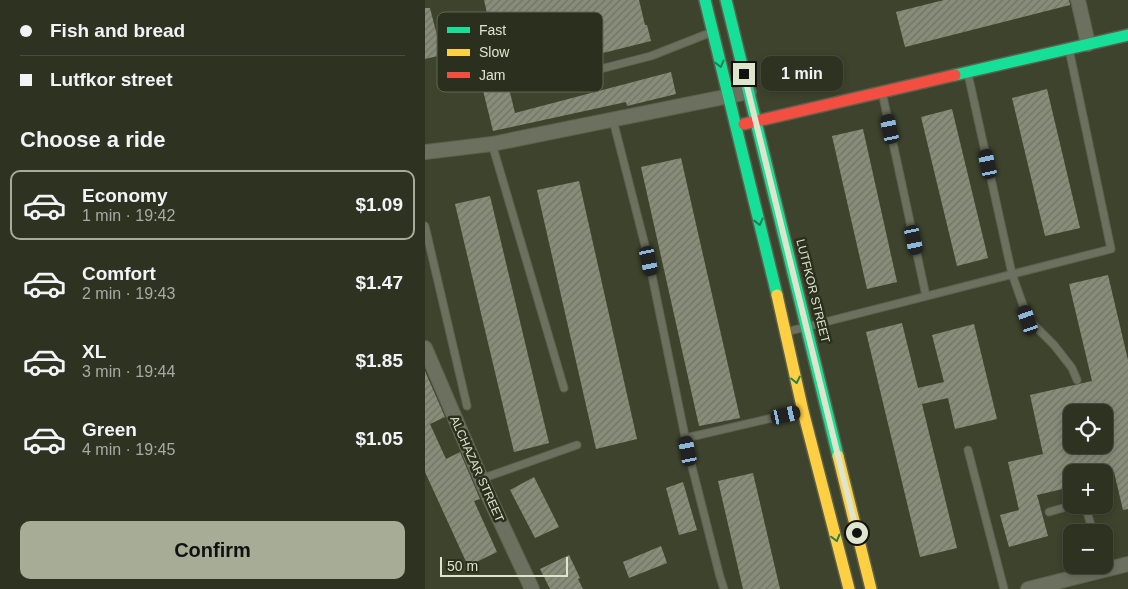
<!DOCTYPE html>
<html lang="en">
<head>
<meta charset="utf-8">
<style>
	body { margin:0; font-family:Helvetica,sans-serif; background:#363a2a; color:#f1f3f6; height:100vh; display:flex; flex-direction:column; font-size:19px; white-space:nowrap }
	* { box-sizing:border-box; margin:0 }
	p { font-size:16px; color:#a7aaa5 }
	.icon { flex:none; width:28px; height:28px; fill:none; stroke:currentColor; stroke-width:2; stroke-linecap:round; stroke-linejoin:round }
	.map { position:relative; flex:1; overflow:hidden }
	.side { display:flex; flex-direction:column; background:#2e3221; width:425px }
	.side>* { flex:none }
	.guide { display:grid; align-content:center; height:110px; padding:0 20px; background:#2e3221 }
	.fabs { position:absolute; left:638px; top:404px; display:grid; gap:10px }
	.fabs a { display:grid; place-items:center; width:50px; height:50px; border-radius:10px; background:#2e3221; box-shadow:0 2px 8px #0003,0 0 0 1px #494d3f; font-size:25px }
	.scale { position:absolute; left:15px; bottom:12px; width:128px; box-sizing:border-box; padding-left:5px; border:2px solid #dee5cd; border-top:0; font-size:14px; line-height:18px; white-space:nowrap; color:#dee5cd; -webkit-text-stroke:4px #2b301e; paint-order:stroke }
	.end { position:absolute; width:22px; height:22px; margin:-11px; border:6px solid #dee5cd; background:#111; box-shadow:0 0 0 2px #111 }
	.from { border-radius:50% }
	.bubble { position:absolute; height:35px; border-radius:10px; background:#2e3221; box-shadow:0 2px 8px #0003,0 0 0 1px #494d3f; font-size:16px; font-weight:600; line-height:35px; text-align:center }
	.car { position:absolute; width:15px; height:30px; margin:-15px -8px; border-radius:6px; box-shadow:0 0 4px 1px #0007; background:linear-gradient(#222 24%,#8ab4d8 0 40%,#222 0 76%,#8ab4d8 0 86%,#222 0) }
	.guide b { display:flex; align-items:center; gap:18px; height:48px; font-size:19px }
	.guide b+b { border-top:1px solid #494d3f }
	.guide i { width:12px; height:12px; background:#f1f3f6 }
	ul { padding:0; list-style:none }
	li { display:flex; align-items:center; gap:15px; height:70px; margin:0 10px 8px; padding:0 10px; border:2px solid transparent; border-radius:10px }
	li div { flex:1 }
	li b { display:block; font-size:19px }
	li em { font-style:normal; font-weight:600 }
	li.active { border-color:#a6ac95 }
	li>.icon { width:45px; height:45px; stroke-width:1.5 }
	h2 { padding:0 20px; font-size:22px; line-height:60px }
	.button { display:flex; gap:10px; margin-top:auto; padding:10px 20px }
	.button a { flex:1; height:58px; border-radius:10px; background:#a6ac95; color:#111; font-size:20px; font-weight:600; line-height:58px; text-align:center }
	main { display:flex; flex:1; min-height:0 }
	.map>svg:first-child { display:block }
	.building { fill:url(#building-hatch); fill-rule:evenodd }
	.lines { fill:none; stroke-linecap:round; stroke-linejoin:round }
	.lane-casing { stroke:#5c614c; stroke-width:9 }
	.street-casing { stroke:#5c614c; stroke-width:16 }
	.fast-casing { stroke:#5c614c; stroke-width:14 }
	.slow-casing { stroke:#5c614c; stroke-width:14 }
	.jam-casing { stroke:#5c614c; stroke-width:14 }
	.lane { stroke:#6b705f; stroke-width:7 }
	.street { stroke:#6b705f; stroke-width:14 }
	.fast { stroke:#16e098; stroke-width:11 }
	.slow { stroke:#ffcf43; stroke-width:11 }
	.jam { stroke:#f24e42; stroke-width:11 }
	.oneway { stroke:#227f55 }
	.route { stroke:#dee5cd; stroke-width:6 }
	.labels { text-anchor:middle; stroke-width:5; stroke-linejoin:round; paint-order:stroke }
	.street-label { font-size:12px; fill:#dee5cd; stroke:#2b301e }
	.key { fill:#2b301e; stroke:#616653; stroke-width:1 }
	.key-label { font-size:14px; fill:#dee5cd }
</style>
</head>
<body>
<main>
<section class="side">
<div class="guide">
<b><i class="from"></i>Fish and bread</b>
<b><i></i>Lutfkor street</b>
</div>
<h2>Choose a ride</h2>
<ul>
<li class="active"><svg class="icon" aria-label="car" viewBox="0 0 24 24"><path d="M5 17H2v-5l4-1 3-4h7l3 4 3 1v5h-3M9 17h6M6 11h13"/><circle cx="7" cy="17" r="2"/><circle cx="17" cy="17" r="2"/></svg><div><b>Economy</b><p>1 min · 19:42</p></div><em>$1.09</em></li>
<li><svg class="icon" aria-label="car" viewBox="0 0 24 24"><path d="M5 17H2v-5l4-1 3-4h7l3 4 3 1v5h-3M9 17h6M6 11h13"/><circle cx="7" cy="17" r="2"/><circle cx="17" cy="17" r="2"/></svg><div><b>Comfort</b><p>2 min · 19:43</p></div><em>$1.47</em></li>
<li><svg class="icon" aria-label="car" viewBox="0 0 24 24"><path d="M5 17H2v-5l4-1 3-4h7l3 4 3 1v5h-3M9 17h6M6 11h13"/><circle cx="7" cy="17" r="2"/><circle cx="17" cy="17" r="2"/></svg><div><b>XL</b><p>3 min · 19:44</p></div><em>$1.85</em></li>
<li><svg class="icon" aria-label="car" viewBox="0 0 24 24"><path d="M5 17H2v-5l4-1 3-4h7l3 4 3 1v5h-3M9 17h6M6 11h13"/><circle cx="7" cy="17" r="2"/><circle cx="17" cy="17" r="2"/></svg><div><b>Green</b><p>4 min · 19:45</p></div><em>$1.05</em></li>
</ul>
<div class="button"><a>Confirm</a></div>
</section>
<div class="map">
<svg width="703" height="589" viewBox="0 0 703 589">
	<defs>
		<pattern id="building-hatch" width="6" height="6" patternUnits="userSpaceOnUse" patternTransform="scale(1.25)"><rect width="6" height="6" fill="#878d79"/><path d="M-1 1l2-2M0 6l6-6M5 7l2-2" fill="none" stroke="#6f7464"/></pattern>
	</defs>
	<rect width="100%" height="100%" fill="#3d432c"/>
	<path class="building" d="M59,0H214L220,25H222L226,41L170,55L171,58L82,80L90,113L246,72L251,94L202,106L201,102L68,131L52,66L73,61Z
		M519,0H644L645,5L480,47L471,12Z
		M0,8H5L17,55L0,59Z
		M622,89L655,228L620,236L587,98Z
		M527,109L563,258L532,266L496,117Z
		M438,129L472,282L442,289L407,136Z
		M256,158L315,418L274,426L216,167Z
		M154,181L212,439L171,449L112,190Z
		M65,196L124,443L89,452L30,204Z
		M683,275L703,360V509L698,510L689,472H646V487L612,495L623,536L584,547L575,515L594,510L583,462L618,454L605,395L667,381L644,284ZM646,412H679V430L682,445H646Z
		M477,323L493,388L519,382L507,335L549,324L572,419L530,429L523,398L497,404L532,548L495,557L441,332Z
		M0,371L20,417L5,424L21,459L35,452L55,499L49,501L72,552L43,566L0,472Z
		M328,473L355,589H318L293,481Z
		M109,477L134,527L110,538L85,490Z
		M258,482L272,530L254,535L241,488Z
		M236,546L242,563L204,578L198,562Z
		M144,555L155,578L153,579L158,589H125L115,569Z"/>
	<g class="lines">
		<defs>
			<path id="lane" d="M543,74L587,274L603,319L629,345L647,368L652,380
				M117,84L226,56L287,32
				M457,92L501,296
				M188,120L224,261L263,451L295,577L299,589
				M67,144L139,388
				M0,226L42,406
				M361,332L686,249L644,49
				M261,438L377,411
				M543,450L579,589
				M56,479L152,445
				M660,505L668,532
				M624,512L648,505"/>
			<path id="street" d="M653,0L663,44
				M0,152L67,144L324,92
				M0,348L59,486L107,589
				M603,589L703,564"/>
			<path id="fast" d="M280,0L352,295
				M301,0L413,456
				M530,75L703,35"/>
			<path id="slow" d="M352,295L378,411L424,589
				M413,456L446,589"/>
			<path id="jam" d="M319,124L530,75"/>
		</defs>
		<use href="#lane" class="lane-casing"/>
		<use href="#street" class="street-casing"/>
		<use href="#fast" class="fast-casing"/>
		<use href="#slow" class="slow-casing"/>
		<use href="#jam" class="jam-casing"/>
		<use href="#lane" class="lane"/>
		<use href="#street" class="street"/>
		<use href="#fast" class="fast"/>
		<use href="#slow" class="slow"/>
		<use href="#jam" class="jam"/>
	</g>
	<defs><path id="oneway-chevron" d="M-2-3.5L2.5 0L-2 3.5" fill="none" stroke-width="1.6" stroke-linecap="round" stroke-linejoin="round" transform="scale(1.25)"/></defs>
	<g class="oneway">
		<use href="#oneway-chevron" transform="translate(295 64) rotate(76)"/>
		<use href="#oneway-chevron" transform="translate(334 222) rotate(76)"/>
		<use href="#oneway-chevron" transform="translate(371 380) rotate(78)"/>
		<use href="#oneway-chevron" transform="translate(411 538) rotate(75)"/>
	</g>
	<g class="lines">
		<path class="route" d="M319,74L432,533"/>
	</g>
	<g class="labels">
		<g class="street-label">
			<text transform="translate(388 291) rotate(76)" y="4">LUTFKOR STREET</text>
			<text transform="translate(52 469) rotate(66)" y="4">ALCHAZAR STREET</text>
		</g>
	</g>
	<rect x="12" y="12" width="166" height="80" rx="8" class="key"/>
	<rect x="22" y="27" width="23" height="6" fill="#16e098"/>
	<rect x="22" y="49" width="23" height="7" fill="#ffcf43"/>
	<rect x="22" y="72" width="23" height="6" fill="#f24e42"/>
	<g class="key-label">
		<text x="54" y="35">Fast</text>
		<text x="54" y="57">Slow</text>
		<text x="54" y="80">Jam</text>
	</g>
</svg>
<div class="fabs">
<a><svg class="icon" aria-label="locate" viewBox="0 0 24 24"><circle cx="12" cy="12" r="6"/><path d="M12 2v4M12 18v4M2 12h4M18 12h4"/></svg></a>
<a>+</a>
<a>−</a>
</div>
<div class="scale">50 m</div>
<i class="end from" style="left:432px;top:533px"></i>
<i class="end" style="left:319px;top:74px"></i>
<div class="bubble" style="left:336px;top:56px;width:82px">1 min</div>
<i class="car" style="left:465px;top:129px;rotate:348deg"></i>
<i class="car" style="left:563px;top:164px;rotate:348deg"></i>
<i class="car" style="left:489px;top:240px;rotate:168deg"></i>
<i class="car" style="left:224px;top:261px;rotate:168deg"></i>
<i class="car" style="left:603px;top:320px;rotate:341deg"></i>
<i class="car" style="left:361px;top:415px;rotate:77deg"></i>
<i class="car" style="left:263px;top:451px;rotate:349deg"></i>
</div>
</main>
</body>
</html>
